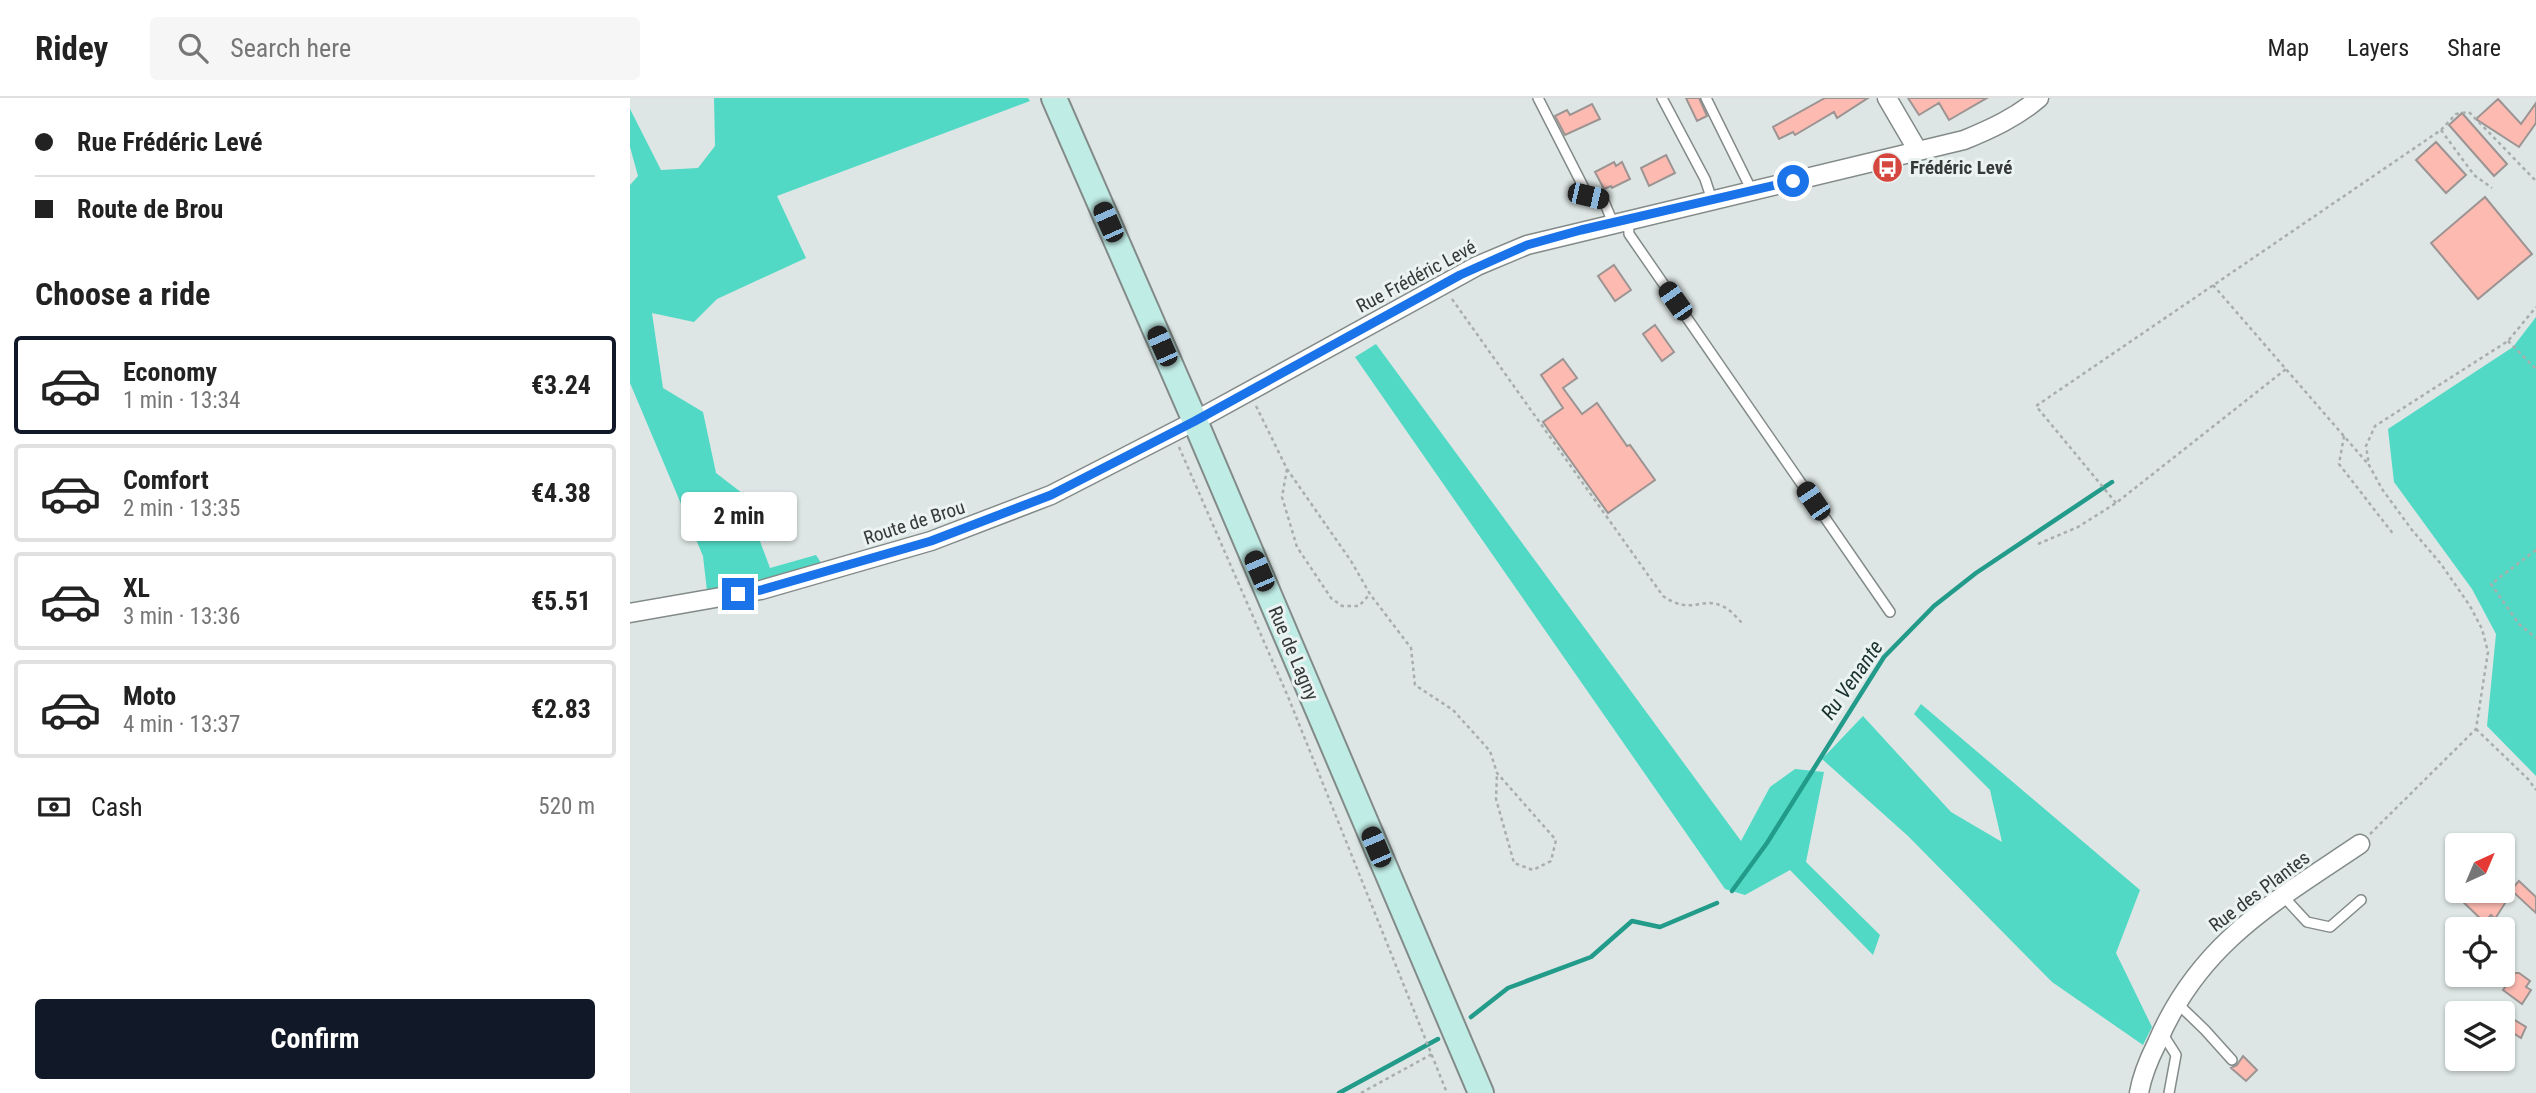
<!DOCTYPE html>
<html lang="en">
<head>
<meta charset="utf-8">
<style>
	body { margin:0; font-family:"Roboto Condensed",sans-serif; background:#f6f6f6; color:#222; height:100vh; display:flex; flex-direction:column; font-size:26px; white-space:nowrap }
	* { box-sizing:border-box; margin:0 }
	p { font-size:23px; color:#767676 }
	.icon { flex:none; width:38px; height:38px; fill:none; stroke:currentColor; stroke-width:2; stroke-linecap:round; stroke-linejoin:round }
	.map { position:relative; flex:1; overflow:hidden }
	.side { display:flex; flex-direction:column; background:#fff; width:630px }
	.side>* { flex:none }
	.banner { display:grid; align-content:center; height:154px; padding:0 35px; background:#fff }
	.needle { width:46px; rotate:44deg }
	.tools { position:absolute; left:1815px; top:735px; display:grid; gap:14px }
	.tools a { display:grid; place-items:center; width:70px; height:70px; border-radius:7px; background:#fff; box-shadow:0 2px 5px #0004; font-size:35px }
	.end { position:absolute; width:32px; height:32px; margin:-16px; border:9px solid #1a73e8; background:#fff; box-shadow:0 0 0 4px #fff }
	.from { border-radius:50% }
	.bubble { position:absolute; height:49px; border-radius:7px; background:#fff; box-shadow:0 2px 5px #0004; font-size:23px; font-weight:700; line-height:49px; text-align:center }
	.car { position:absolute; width:21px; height:42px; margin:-21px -10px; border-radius:9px; box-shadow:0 0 5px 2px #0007; background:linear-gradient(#222 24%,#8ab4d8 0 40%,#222 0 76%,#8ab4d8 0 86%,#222 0) }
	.banner b { display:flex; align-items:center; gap:24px; height:66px; font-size:26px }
	.banner b+b { border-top:2px solid #e0e0e0 }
	.banner i { width:18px; height:18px; background:#222 }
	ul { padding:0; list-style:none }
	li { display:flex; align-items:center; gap:21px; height:98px; margin:0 14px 10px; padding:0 21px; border:4px solid #e0e0e0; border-radius:7px }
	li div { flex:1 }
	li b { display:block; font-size:26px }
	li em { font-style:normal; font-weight:700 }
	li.current { border-color:#111827 }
	li>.icon { width:63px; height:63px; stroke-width:1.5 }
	h2 { padding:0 35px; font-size:32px; line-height:84px }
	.pay { display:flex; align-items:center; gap:18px; height:77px; padding:0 35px; font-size:26px }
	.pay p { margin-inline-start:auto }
	.action { display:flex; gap:14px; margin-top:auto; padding:14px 35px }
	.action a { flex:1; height:80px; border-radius:7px; background:#111827; color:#fff; font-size:28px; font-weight:700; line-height:80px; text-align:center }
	header { display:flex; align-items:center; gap:42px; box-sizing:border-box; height:98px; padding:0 35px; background:#fff; border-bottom:2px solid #e0e0e0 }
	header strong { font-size:33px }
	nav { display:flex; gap:38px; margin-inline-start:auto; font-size:24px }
	.search { width:490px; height:63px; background:#f6f6f6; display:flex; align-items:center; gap:18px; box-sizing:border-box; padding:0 24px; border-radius:7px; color:#767676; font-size:26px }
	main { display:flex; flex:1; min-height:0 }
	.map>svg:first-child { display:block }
	.green { fill:#51d9c5 }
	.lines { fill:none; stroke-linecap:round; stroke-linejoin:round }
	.stream { stroke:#229b8b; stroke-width:4.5 }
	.building { fill:#fcbab1; stroke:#9c9493; stroke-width:2 }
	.service-casing { stroke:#838b89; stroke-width:12 }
	.minor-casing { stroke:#838b89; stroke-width:21 }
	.secondary-casing { stroke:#838b89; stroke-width:28 }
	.path { stroke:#a7aeac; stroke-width:2.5; stroke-dasharray:3.5 3.5; stroke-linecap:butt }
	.service { stroke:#fff; stroke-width:9 }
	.minor { stroke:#fff; stroke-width:18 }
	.secondary { stroke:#c0ece6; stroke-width:24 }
	.route { stroke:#1a73e8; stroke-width:9 }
	.labels { text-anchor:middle; stroke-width:6; stroke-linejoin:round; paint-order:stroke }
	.poi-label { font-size:19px; font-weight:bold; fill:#353938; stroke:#eaf3f1; text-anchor:start }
	.street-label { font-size:19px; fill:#353938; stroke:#eaf3f1 }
	.water-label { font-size:21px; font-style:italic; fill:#19312d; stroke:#eaf3f1 }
</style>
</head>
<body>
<header>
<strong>Ridey</strong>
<div class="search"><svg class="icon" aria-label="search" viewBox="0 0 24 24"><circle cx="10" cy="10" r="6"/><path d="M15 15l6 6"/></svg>Search here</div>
<nav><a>Map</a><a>Layers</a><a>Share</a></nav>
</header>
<main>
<section class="side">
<div class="banner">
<b><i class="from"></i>Rue Frédéric Levé</b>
<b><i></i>Route de Brou</b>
</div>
<h2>Choose a ride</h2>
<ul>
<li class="current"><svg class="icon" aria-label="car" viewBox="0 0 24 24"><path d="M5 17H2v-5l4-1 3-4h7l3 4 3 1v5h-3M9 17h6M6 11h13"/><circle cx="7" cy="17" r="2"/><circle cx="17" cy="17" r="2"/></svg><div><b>Economy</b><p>1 min · 13:34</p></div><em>€3.24</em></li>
<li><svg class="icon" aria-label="car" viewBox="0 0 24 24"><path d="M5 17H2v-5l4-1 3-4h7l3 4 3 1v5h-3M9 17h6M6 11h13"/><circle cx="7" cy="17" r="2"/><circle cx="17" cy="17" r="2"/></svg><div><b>Comfort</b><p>2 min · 13:35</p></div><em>€4.38</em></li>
<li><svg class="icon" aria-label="car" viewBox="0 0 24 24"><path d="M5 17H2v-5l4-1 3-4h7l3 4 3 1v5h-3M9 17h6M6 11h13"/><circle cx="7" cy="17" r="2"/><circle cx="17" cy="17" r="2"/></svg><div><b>XL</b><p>3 min · 13:36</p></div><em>€5.51</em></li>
<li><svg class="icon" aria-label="car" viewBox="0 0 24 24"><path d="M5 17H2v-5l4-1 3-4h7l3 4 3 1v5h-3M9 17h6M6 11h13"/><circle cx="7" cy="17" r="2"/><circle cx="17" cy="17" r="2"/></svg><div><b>Moto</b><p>4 min · 13:37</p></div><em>€2.83</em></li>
</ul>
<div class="pay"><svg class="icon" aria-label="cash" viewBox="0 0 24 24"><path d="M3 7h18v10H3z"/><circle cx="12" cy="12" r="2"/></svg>Cash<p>520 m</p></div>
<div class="action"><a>Confirm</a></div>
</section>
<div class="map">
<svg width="1906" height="995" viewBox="0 0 1906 995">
	<rect width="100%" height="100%" fill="#dde6e4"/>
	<path class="green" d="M84,0H398L400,3L147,98L176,160L87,201L64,224L22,215L33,290L73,314L86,375L112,395L140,470L186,457L193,468L186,480L77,493L73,458L0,285V87L8,78L0,49V11L31,72L68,70L85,48Z
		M1906,219V678L1857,628L1866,536L1842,491L1764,384L1758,331L1883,249Z
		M746,246L1111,743L1140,689L1165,671L1194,674L1176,764L1250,837L1243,857L1160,772L1115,797L1095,791L725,259Z
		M1291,606L1510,792L1486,855L1522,929L1513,947L1422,884L1278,738L1192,661L1233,618L1321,714L1372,744L1360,692L1284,616Z"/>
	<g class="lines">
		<path class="stream" d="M1102,793L1137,745L1254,559L1304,508L1346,475L1482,384
			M841,919L878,890L961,859L1002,823L1030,829L1087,805
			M709,995L808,941"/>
	</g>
	<path class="building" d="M1056,0H1069L1077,18L1067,23Z
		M1195,0H1238L1207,20L1204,14L1165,37L1163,34L1149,41L1143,29Z
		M1278,0H1357L1319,22L1309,5L1289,17Z
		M1868,1L1891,26L1906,5V25L1889,49L1846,21Z
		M962,6L970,21L935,37L925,18L937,12L940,17Z
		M1832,15L1877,66L1864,78L1819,27Z
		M1806,44L1836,77L1816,95L1786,62Z
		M1036,57L1045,75L1019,88L1011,70Z
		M984,64L986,68L992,64L1000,81L982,90L981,88L974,91L965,74Z
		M1855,99L1902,156L1848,201L1801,145Z
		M984,167L1001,192L985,203L968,178Z
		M1025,227L1044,254L1032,263L1013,236Z
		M933,261L947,280L933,290L952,316L967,305L997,348L1000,347L1025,382L978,415L913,324L933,310L911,277Z
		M1889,783L1906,799V815L1881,792Z
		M1835,793H1867L1877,802L1865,821L1861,817L1854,824L1828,799Z
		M1885,875H1889L1900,883L1896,889L1901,892L1892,906L1873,892Z
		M1878,918L1896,929L1891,940L1883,935L1872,955V928Z
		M1613,958L1627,972L1616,983L1601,970L1607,967Z"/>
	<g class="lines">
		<defs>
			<path id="service" d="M908,0L958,98L973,101L983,125
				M1032,0L1075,81L1082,102
				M1076,0L1122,93
				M998,121L999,136L1260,514
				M1653,798L1677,824L1700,829L1731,802
				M1547,905L1575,932L1602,962
				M1532,935L1546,957L1539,995"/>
			<path id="minor" d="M1257,0L1288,53
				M0,515L131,492L301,443L421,397L565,323L847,168L897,147L1334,42C1361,31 1387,19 1409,0
				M1509,995C1512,977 1519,961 1527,945C1569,845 1644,804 1730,746"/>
			<path id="secondary" d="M424,0L565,323L851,995"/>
		</defs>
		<use href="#service" class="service-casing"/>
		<use href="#minor" class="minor-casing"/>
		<use href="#secondary" class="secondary-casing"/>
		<path class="path" d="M1811,32L1844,77L1862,90
			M1583,187L1739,367
			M822,201L1033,498C1062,518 1071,498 1092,508C1100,511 1107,520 1113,526
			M1878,243L1906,271
			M626,308L657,371L721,463L740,496L781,550L785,587L823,612L860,653L867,675L926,742L921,763L903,772L884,765L866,701L867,675
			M1714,338L1709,366L1764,437
			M549,349L659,601L817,995
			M657,371L652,399L667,449L701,500L712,508H729L740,496
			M1486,405L1406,308L1811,32L1826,16L1839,14L1906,83
			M1408,446L1448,429L1486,405L1656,271
			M1906,452L1861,486L1889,526L1906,540
			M1846,631L1898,681L1906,692
			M1740,736L1846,631L1858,554L1852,531L1840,508L1811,466L1782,432L1752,391L1739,367L1736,348L1745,328L1878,243L1906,209
			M731,995L802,956"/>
		<use href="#service" class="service"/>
		<use href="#minor" class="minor"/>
		<use href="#secondary" class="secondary"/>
	</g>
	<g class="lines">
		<path class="route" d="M108,496L131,492L301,443L421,397L565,323L830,177L897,147L951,132L1163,83"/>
	</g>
	<defs>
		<symbol id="bus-disc" viewBox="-11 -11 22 22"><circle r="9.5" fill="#d4463e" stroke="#eaf3f1"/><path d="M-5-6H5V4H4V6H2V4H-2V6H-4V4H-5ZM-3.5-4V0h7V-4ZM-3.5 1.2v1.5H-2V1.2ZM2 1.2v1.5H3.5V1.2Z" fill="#fff"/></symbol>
	</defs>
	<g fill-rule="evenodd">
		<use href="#bus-disc" x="1240" y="52" width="35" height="35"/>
	</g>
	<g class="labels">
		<g class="poi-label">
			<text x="1280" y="76">Frédéric Levé</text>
		</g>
		<g class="street-label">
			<text transform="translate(786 178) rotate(-28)" y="7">Rue Frédéric Levé</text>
			<text transform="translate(284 424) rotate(-18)" y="7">Route de Brou</text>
			<text transform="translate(664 555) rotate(67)" y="7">Rue de Lagny</text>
			<text transform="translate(1629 793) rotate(-37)" y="7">Rue des Plantes</text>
		</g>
		<g class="water-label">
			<text transform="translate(1222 582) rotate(-55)" y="7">Ru Venante</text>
		</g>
	</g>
</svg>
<div class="tools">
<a><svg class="needle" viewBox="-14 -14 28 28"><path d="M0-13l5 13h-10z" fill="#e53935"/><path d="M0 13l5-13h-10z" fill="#767676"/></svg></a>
<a><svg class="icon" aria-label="locate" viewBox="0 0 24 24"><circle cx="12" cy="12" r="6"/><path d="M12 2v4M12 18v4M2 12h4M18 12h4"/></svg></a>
<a><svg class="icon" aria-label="layers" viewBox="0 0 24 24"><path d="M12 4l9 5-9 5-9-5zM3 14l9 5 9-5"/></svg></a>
</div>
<i class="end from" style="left:1163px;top:83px"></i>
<i class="end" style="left:108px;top:496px"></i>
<div class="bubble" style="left:51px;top:394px;width:116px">2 min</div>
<i class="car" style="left:958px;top:98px;rotate:103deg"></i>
<i class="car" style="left:478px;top:124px;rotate:336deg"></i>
<i class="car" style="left:1045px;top:203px;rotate:325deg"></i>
<i class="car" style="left:532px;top:248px;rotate:336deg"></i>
<i class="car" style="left:1183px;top:403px;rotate:326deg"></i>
<i class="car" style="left:629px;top:473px;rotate:337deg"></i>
<i class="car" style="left:746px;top:749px;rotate:337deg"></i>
</div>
</main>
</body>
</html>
